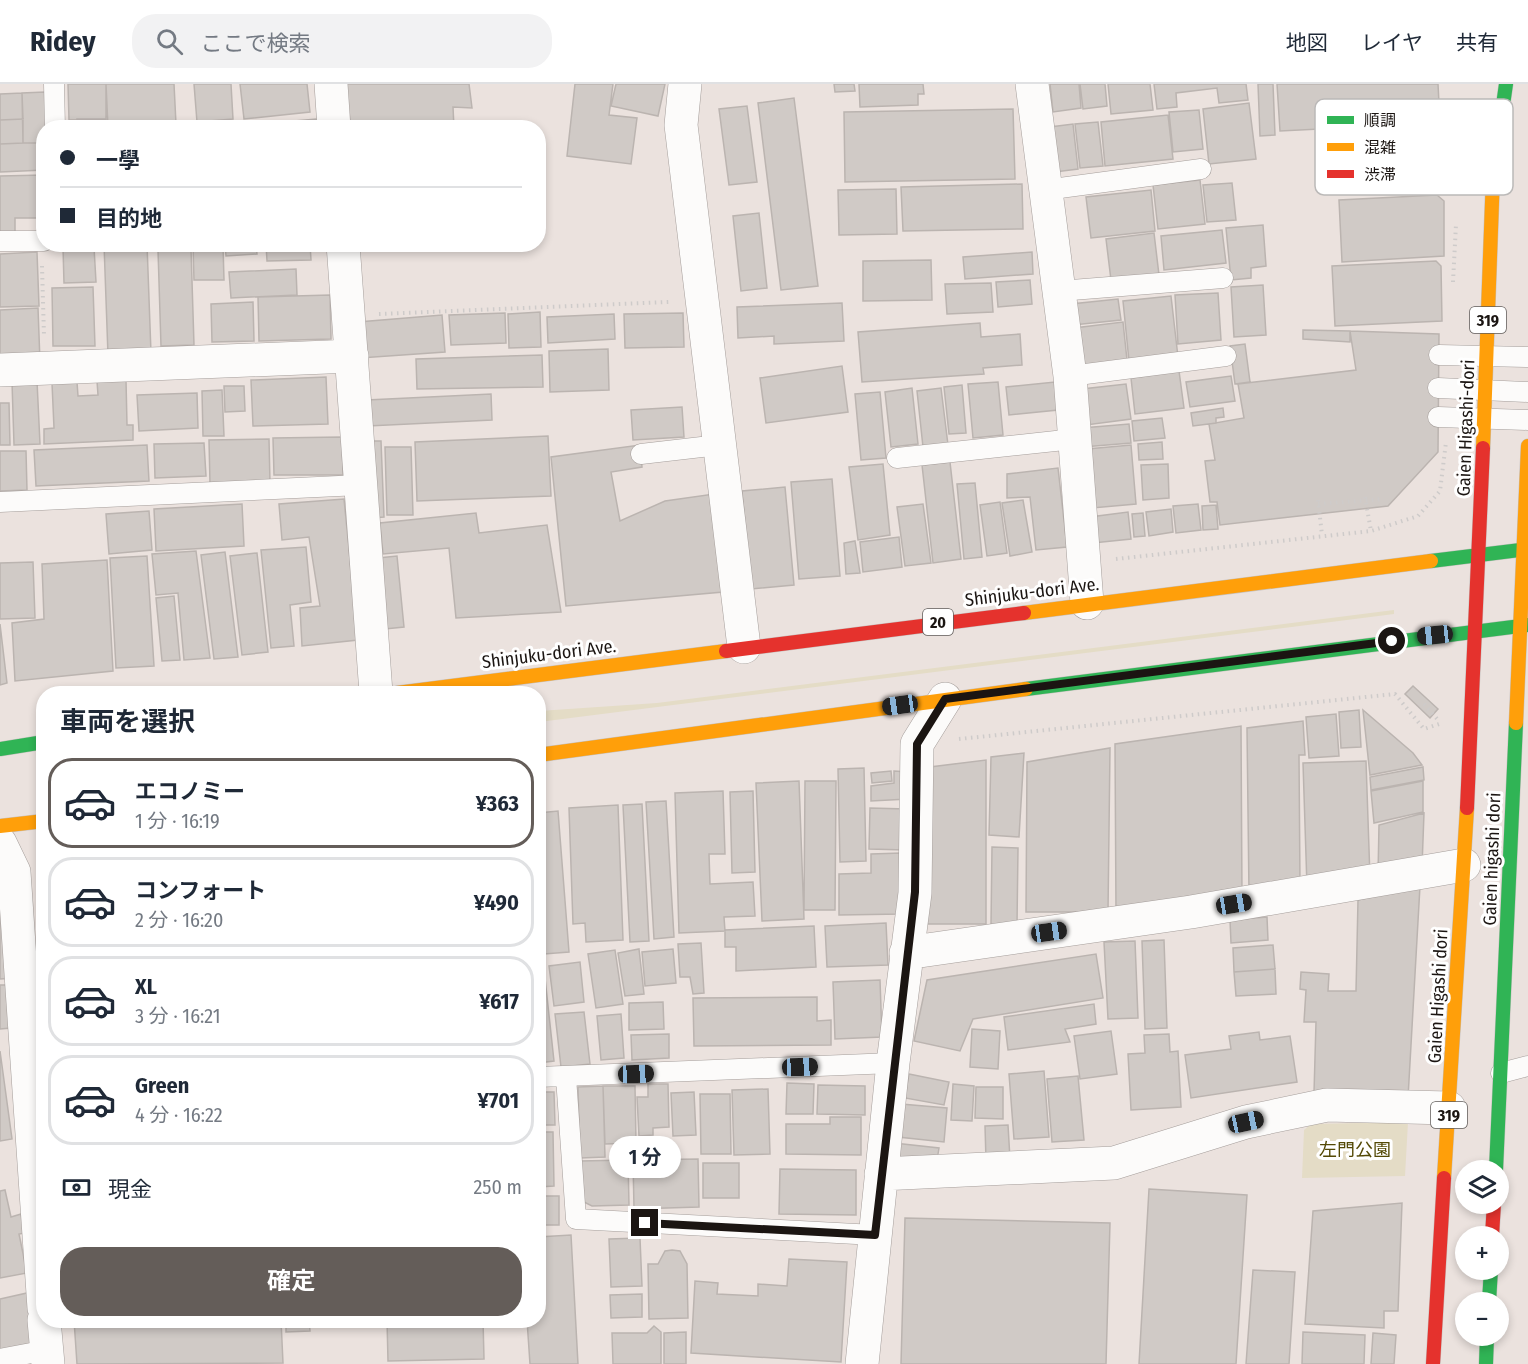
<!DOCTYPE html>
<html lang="ja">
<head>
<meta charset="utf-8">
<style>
	body { margin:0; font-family:"Fira Sans Condensed","Noto Sans JP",sans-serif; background:#f2f2f3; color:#1f2937; height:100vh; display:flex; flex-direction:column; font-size:22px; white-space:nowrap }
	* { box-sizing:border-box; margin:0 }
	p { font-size:20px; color:#747a83 }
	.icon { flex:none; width:33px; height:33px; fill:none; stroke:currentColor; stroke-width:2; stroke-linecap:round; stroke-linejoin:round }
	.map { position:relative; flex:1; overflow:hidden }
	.side { position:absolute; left:36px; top:602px; width:510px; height:642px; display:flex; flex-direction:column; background:#fff; border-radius:24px; box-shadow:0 3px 9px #0003 }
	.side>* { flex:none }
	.hud { position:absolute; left:36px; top:36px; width:510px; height:132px; border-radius:24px; box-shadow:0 3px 9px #0003; display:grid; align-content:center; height:132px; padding:0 24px; background:#fff }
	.controls { position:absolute; left:1455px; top:1076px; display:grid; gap:12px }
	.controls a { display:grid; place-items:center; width:54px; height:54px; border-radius:50%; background:#fff; box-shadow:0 3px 9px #0003; font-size:30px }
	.end { position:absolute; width:27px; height:27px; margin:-14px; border:8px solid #1b1512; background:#fff; box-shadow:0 0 0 3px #fff }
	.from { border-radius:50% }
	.bubble { position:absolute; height:42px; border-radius:21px; background:#fff; box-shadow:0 3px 9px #0003; font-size:20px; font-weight:700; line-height:42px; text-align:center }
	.car { position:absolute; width:18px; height:36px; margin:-18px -9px; border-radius:8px; box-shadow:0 0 4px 2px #0007; background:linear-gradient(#222 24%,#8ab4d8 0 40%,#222 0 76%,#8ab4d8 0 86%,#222 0) }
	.hud b { display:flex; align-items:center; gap:21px; height:57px; font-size:22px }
	.hud b+b { border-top:2px solid #e0e1e3 }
	.hud i { width:15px; height:15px; background:#1f2937 }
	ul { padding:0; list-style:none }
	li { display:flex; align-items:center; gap:18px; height:90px; margin:0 12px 9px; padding:0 12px; border:3px solid #e0e1e3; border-radius:24px }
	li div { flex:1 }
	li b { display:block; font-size:22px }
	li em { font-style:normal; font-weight:700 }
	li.active { border-color:#645d59 }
	li>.icon { width:54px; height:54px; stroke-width:1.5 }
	h2 { padding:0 24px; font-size:27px; line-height:72px }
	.pay { display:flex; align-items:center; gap:15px; height:66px; padding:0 24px; font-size:22px }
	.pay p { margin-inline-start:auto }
	.primary-button { display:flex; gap:12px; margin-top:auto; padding:12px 24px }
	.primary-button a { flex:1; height:69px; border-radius:24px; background:#645d59; color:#fff; font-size:24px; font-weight:700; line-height:69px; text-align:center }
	header { display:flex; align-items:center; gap:36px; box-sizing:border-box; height:84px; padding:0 30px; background:#fff; border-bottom:2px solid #e0e1e3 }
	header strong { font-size:28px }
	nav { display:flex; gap:33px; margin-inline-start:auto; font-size:21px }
	.search { width:420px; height:54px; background:#f2f2f3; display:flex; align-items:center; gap:15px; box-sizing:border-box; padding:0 21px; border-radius:24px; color:#747a83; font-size:22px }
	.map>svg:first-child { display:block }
	.green { fill:#e4dcc6 }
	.building { fill:#d0cac6; stroke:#bbb4b0; stroke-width:1.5 }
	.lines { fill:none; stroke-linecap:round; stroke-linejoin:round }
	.lane-casing { stroke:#a59e9b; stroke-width:21 }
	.street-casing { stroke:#a59e9b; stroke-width:34 }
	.fast-casing { stroke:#c6c1bf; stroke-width:15 }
	.slow-casing { stroke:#c6c1bf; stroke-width:15 }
	.jam-casing { stroke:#c6c1bf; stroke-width:15 }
	.path { stroke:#cecbca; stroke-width:4; stroke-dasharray:1.5 4.5; stroke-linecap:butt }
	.lane { stroke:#fcfbfa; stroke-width:20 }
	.street { stroke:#fcfbfa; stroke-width:33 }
	.fast { stroke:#30b455; stroke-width:14 }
	.slow { stroke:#ff9f0a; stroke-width:14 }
	.jam { stroke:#e5322d; stroke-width:14 }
	.route { stroke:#1b1512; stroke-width:8 }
	.labels { text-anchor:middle; stroke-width:6; stroke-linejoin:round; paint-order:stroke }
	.shield { fill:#fff; stroke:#5f5b59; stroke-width:1.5 }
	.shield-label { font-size:16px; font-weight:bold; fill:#1b1512 }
	.street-label { font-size:18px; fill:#1b1512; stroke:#fff }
	.park-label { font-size:18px; fill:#544906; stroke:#fff }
	.key { fill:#fff; stroke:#bbb9b8; stroke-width:1.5 }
	.key-label { font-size:16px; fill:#1b1512 }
</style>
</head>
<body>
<header>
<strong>Ridey</strong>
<div class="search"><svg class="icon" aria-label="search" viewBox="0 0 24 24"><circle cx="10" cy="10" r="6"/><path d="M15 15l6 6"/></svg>ここで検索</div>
<nav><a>地図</a><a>レイヤ</a><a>共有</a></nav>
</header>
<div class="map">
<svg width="1528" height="1280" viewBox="0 0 1528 1280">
	<rect width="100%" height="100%" fill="#ebe2de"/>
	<path class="green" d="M1394,526V530L539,638V627L657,619Z
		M1408,1038L1405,1092L1302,1094L1304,1046L1311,1040Z"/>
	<path class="building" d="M68,0H106V35L69,36Z
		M106,0H174L176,40L108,43Z
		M194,0H231L233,35L197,38Z
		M240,0H307L310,28L244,35Z
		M345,0H469L472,24L453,23L454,44H348Z
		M575,0H613L609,31L637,34L631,80L567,72Z
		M616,0H665L658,32L611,22Z
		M834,0H854L855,7L835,8Z
		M859,0H923L924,10H918V21L860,23Z
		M1050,0H1079L1081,24L1053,28Z
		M1080,0H1105L1107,22L1083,25Z
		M1108,0H1150L1153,26L1111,30Z
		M1154,0H1246L1248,16L1219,19L1217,4L1176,9L1177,23L1157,25Z
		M1258,0H1273L1275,51L1260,52Z
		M1277,0H1438L1440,39L1280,47Z
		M45,8L46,44H44V59H23L22,9Z
		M22,9L23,35L0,36V10Z
		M794,14L818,202L781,206L758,19Z
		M1249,19L1256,75L1209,80L1203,25Z
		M747,22L757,98L729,101L719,25Z
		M1013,25L1015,95L845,98L844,28Z
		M1199,26L1203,65L1173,68L1169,28Z
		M1168,31L1173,75L1105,82L1101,38Z
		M23,35V59L0,60V36Z
		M77,35H106L107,44H77Z
		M316,35V44H262L261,40Z
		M1098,38L1103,82L1080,84L1075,40Z
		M256,39V44H203V42Z
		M1073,40L1078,85L1055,88L1050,43Z
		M23,59H44V86L0,88V60Z
		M44,91V134H15V153H0V92Z
		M1200,96L1205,140L1158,145L1153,101Z
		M1232,99L1236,136L1207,138L1203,101Z
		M1022,100L1023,145L903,147L901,103Z
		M896,105L897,150L839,151L838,106Z
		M1151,106L1155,147L1091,154L1086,113Z
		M1437,111L1444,117V172L1342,178L1339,116Z
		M759,129L767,204L741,207L733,132Z
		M1263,141L1266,182L1251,184V194L1231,196L1226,144Z
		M1222,146L1226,179L1164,186L1161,152Z
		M1154,149L1159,191L1111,196L1106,155Z
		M104,160H147L151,269L108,271Z
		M225,160H256L257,170L226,172Z
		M266,160H310L311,176L267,177Z
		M193,162H223L224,196H194Z
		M94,163L96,198L64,199L63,164Z
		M191,165L194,261L161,262L158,166Z
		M37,168L39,222L0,223V170Z
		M1032,168L1033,190L965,195L963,173Z
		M931,176L932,216L863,217V177Z
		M1436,177L1441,182L1442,237L1335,242L1332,182Z
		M296,185L297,211L231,214L229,188Z
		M1030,196L1032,220L998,223L996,198Z
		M991,199L993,228L947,230L945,200Z
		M1263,201L1266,251L1234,253L1231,203Z
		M93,203L95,262H53L52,204Z
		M1218,209L1221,256L1178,260L1175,211Z
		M330,211L331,255L259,257L258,213Z
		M1171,212L1178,273L1129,277L1123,217Z
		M1118,215L1121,236L1073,241L1071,220Z
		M253,218L254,257L212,258L211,220Z
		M842,219L844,257L774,260V252L738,254L737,223Z
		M38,224L40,278L0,279V226Z
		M540,228L541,263L509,264L508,230Z
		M505,229L506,259L451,261L449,231Z
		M683,229L684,263L625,264L624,230Z
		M614,230L615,255L548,259L547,233Z
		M442,231L445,268L360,274L358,238Z
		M1123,238L1127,276L1078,282L1074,244Z
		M980,239L981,253L1020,250L1022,281L983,284L984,290L862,298L858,248Z
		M1303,246L1350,247V258L1303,255Z
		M1350,247L1439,250L1438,368L1388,422L1220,441L1217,418H1210L1205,377L1215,376L1209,340L1244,334L1238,300L1356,286Z
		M1245,260L1250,298L1235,300L1230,262Z
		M608,265L609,306L550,308L549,267Z
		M542,271L543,303L417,305L416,275Z
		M842,282L848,328L766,339L760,294Z
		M1179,287L1184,324L1135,330L1131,294Z
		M1231,292L1235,317L1190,323L1186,298Z
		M326,293L328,340L253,342L251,296Z
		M126,296L127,341H133V356L44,360V345L54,344L52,299L77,298L78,312L98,311L97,297Z
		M37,297L40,360L14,361L12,298Z
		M998,298L1003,351L973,354L968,300Z
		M1055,298L1058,326L1009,331L1006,303Z
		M1126,300L1131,335L1086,341L1082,305Z
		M962,301L966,349L949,350L944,303Z
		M224,302H244L245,327L225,328Z
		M912,304L918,360L891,363L885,308Z
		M941,304L948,361L923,363L917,307Z
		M222,306L224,352H203L202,307Z
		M880,308L886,374L861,376L855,310Z
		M197,309L198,344L139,347L137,311Z
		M491,310L492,336L368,342L367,316Z
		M0,319H9L10,361H0Z
		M682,323L684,353L633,356L631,326Z
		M1223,324L1224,333L1216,334V339L1193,342L1191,329Z
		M1162,334L1165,354L1134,357L1132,337Z
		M1129,340L1131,359L1083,363L1082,344Z
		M548,352L551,412L417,417L415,358Z
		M342,353L343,391H274L273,354Z
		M269,355L270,399L210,400L209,356Z
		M369,357H381L384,433L372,434Z
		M1162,358L1163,375L1139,376L1138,360Z
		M204,359L206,392L155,394L154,360Z
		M147,361L149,397L36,402L34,366Z
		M640,361L642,383L611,388L620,437L665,417L714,410L723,508L566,522L551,373Z
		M1131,361L1136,420L1092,424L1087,365Z
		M385,363H411L413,431H387Z
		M0,367H26L27,406L0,407Z
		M950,378L961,475L933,479L922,381Z
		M883,380L890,451L858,456L849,383Z
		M1168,380L1169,414L1143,416L1141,381Z
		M1058,384L1067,463L1036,466L1030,413L1007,414V390Z
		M832,395L840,492L799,495L791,398Z
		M975,399L982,473L964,475L957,400Z
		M785,403L794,501L751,505L742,407Z
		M344,415L358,556L302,562L300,524L320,522L309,453L282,456L279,420Z
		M1023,416L1032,468L1010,472L1002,419Z
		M1000,418L1007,469L987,472L980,421Z
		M242,420L244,462L156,467L154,425Z
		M923,420L931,479L905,482L897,423Z
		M1198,420L1201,446L1176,449L1173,422Z
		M1216,421L1218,445L1203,446L1202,422Z
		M1171,425L1173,448L1149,452L1146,428Z
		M149,427L152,466L109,470L106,430Z
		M1128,428L1131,455L1093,459L1090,433Z
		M476,429L479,449L547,441L561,528L456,534L449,464L383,470L380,439Z
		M1143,429L1145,452L1134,453L1132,430Z
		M899,453L902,483L863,488L860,458Z
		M855,457L860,489L846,490L844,459Z
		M306,463L311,518L290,521L294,562L271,564L261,466Z
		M196,467L210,574L184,576L178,509L156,511L152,470Z
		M225,468L238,573L214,575L201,471Z
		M257,469L268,568L242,571L230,472Z
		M147,472L154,582L116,584L110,474Z
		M397,472L404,543L385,545L378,474Z
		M107,476L113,587L15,597L12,539L44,535L42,480Z
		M33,478L35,534L0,535V479Z
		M174,512L180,576L162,577L156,514Z
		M0,540L7,599L0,601Z
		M1413,602L1438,625L1430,634L1405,610Z
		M1359,626L1361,663L1341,664L1339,628Z
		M1363,626L1413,669L1422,681L1370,691Z
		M1336,630L1339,672L1309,674L1306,633Z
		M1303,637L1305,671H1299L1300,801L1249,810L1247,644Z
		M1241,642L1242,814L1116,828L1115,660Z
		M1110,664L1108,828H1026L1027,678Z
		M1024,669L1019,753L989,751L991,673Z
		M986,676V840H922V684Z
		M1366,677L1370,794L1307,803L1303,679Z
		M1423,683L1424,696L1371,706L1370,693Z
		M864,684L866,777L840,778L838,685Z
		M891,687L892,697L872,699L871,689Z
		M894,687L908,688V715L871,717V702L894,699Z
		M799,697L804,835L762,837L756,699Z
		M805,697H836L835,826H804Z
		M1423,697V728L1374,739L1371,707Z
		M723,707L725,770H709L710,800L753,798L755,832L724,833L725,847L679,849L675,709Z
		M753,707L755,788L732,789L730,708Z
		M666,717L674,853L654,855L646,718Z
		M642,720L649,857L630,858L623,721Z
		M618,721L623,856L586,858L585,839L573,840L569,724Z
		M870,724L906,725L905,766L869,765Z
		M558,727L569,868L544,870L538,807V729Z
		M1424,729L1422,783L1378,790L1379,741Z
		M992,763L1018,764L1017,841H991Z
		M901,769L902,830L839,831V790L871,789V770Z
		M1420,802L1408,1014L1314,1009L1316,938H1304L1306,906L1300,905L1301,888L1329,890L1328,907H1356L1358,816Z
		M0,808L14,894L0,895Z
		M1267,833L1268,856L1231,859L1230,836Z
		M886,839L888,881L827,883L825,842Z
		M814,842L816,883L736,887V863H725V846Z
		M1164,856L1167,944L1145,945L1142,857Z
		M1135,857L1138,934L1108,935L1104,858Z
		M701,859L704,909L693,910L690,893H680L678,860Z
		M1273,861L1275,885L1234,888L1233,864Z
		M639,865L644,910L625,912L618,869Z
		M673,865L676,899L645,902L642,868Z
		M615,866L623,920L596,924L588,870Z
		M1096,870L1103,914L973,935L960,967L914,957L927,896Z
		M543,876L554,977L538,979V877Z
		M580,878L584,918L554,922L549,882Z
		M1275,885L1276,910L1236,912L1234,888Z
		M880,896L882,953L835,955L833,898Z
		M0,901H6L11,944L0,945Z
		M817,913V937L831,936V961L694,962L693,914Z
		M663,918L664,945L629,946V919Z
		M1094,920L1096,940L1065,945L1070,958L1008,966L1004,933Z
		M584,928L590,980L561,983L555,930Z
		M621,930L624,974L601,976L597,932Z
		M972,945L1000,947L998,985L970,983Z
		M1111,947L1117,990L1080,995L1074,952Z
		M1259,948L1260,956L1290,952L1297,998L1191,1014L1185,971L1231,965L1229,952Z
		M669,950V974L632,976L631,951Z
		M1169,950L1170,968L1178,967L1181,1023L1131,1026L1128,970L1145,969L1144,951Z
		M0,967L12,1055L0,1057Z
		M1044,987L1049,1053L1014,1055L1009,990Z
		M909,990L949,998L944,1021L905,1014Z
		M1078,992L1084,1056L1052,1058L1047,995Z
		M787,999L814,1000L813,1030H786Z
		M648,1000H668L669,1043L653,1044V1051L639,1052L637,1013H648Z
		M953,1000L974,1002L972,1037L951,1036Z
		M818,1001L865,1002V1031L817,1030Z
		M603,1002H635L636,1059L605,1060Z
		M603,1002L605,1073L580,1074L578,1003Z
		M976,1003H1003V1035L975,1034Z
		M768,1005L770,1070L734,1071L732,1006Z
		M538,1008H554L555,1041H538Z
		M694,1008L696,1051L673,1052L671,1009Z
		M700,1010H730L731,1070H701Z
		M901,1020L947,1024L944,1058L898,1053Z
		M830,1033H861V1071L786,1070V1040H830Z
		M1008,1041L1010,1075L986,1076L985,1042Z
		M538,1048H553L554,1102L538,1103Z
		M894,1059L939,1064L936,1082L892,1077Z
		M698,1075L699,1123L634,1125L633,1076Z
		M628,1076L629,1121L592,1122L580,1116V1077Z
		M703,1079H739V1114H703Z
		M780,1085L856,1086V1131L779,1130Z
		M1149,1105L1247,1111L1236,1280H1139Z
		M5,1106L11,1133L21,1130L25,1149L19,1150L27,1189L0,1194V1107Z
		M538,1112H559V1141H538Z
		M1402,1119L1398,1227H1384V1244L1305,1240L1313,1127Z
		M905,1134L1110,1139L1106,1280H901Z
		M571,1151L578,1280H530L527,1236H538V1153Z
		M640,1154L642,1202L611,1203L609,1155Z
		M672,1166L680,1167L687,1180L688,1234L649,1235L648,1180H658L665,1167Z
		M789,1175L847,1178L841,1278L691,1269L695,1197L718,1199L717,1210L758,1212V1200L787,1202Z
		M1253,1186L1295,1188L1289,1280H1246Z
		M27,1209L38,1258L0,1266V1215Z
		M642,1210V1233L611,1234L610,1211Z
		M74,1236H281L283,1279L77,1280Z
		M286,1236H309L310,1247L286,1248Z
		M387,1236H483L484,1275L388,1277Z
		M654,1242L661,1248V1280H613L612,1249H647Z
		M686,1248V1280H664V1249Z
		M1303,1248L1365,1251L1364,1280H1302Z
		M1373,1249L1396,1251L1394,1280H1371Z"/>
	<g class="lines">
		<defs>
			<path id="lane" d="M54,0L55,44
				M1045,106L1201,85
				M0,157H44
				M1059,207L1223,194
				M1439,271L1528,273
				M1070,292L1226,272
				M1438,304L1528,308
				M1438,333L1528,336
				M641,370L719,361
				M897,374L1074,355
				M0,418L360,401
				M1501,989L1528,982
				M538,993L893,979
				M566,993L576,1135L875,1151
				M0,1275L47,1266"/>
			<path id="street" d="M331,0L334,44
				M685,0L681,41L744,563
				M1032,0L1070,292L1087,519
				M343,160L376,609
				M0,286L352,272
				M0,759L14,788L44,1224
				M906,869L1191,828L1464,781
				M881,1090L1114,1079L1246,1038L1327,1021L1449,1024
				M44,1236L48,1280
				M862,1280L893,979L915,809L917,660L945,615"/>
			<path id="fast" d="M1493,91L1506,0
				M1431,477L1528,465
				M1026,605L1528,541
				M0,665L44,658
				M1496,1086L1516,639
				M1489,1218L1491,1185
				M1486,1280L1487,1251"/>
			<path id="slow" d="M1483,364L1493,91
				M1024,529L1431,477
				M397,609L726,567
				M1516,639L1528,362
				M538,671L1026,605
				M0,742L44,737
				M1444,1094L1467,724"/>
			<path id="jam" d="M726,567L1024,529
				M1467,724L1483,364
				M1492,1152L1494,1119
				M1433,1280L1444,1094"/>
		</defs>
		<use href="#lane" class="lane-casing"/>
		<use href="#street" class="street-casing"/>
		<use href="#fast" class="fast-casing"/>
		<use href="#slow" class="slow-casing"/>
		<use href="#jam" class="jam-casing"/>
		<path class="path" d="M42,182L44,252
			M1453,198L1456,140
			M379,230L669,218
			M1365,413L1371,447
			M1318,416L1322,451
			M1318,420L1383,415
			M1116,475L1371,447L1418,432L1440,407L1446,358
			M1424,620L1439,637
			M959,655L1395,610L1424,645L1439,640"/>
		<use href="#lane" class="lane"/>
		<use href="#street" class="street"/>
		<use href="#fast" class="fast"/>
		<use href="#slow" class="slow"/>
		<use href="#jam" class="jam"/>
	</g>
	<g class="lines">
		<path class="route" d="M645,1139L875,1151L915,808L917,660L945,615L1392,557"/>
	</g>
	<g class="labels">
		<g class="shield">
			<rect x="1470" y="223" width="36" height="26" rx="4.5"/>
			<rect x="923" y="525" width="30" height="26" rx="4.5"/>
			<rect x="1431" y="1018" width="36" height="26" rx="4.5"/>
		</g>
		<g class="shield-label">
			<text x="1488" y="242">319</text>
			<text x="938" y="544">20</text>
			<text x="1449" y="1037">319</text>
		</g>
		<g class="street-label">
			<text transform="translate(1466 344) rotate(-88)" y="6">Gaien Higashi-dori</text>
			<text transform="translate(1032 508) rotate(-7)" y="6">Shinjuku-dori Ave.</text>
			<text transform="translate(549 570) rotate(-7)" y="6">Shinjuku-dori Ave.</text>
			<text transform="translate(1492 775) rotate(-88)" y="6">Gaien higashi dori</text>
			<text transform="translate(1438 912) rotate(-87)" y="6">Gaien Higashi dori</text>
		</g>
		<g class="park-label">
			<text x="1355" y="1072">左門公園</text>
		</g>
	</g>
	<rect x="1315" y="15" width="198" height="96" rx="9" class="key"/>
	<rect x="1327" y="32" width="27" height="8" fill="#30b455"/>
	<rect x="1327" y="59" width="27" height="8" fill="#ff9f0a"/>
	<rect x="1327" y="86" width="27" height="8" fill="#e5322d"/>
	<g class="key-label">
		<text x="1364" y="42">順調</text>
		<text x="1364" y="69">混雑</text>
		<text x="1364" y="96">渋滞</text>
	</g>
</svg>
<div class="controls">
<a><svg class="icon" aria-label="layers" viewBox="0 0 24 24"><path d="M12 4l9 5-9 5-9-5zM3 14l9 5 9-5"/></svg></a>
<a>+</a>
<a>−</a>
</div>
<i class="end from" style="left:1392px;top:557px"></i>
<i class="end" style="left:645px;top:1139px"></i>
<div class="bubble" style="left:609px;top:1052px;width:72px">1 分</div>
<i class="car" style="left:1435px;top:551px;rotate:264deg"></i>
<i class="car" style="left:900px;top:621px;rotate:262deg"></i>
<i class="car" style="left:1234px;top:820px;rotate:81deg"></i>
<i class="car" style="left:1049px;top:848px;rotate:82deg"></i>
<i class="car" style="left:800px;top:983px;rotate:88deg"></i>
<i class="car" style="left:636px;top:990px;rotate:88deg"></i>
<i class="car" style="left:1246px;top:1038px;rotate:78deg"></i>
<div class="hud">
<b><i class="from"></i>一學</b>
<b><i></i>目的地</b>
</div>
<section class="side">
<h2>車両を選択</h2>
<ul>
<li class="active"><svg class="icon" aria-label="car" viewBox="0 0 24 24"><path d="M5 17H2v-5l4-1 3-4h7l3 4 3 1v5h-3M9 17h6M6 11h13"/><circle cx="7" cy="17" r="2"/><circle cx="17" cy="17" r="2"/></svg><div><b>エコノミー</b><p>1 分 · 16:19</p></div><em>¥363</em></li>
<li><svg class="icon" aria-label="car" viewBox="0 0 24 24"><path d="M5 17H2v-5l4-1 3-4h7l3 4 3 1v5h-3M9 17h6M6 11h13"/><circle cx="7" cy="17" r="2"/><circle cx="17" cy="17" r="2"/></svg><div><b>コンフォート</b><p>2 分 · 16:20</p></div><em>¥490</em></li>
<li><svg class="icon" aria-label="car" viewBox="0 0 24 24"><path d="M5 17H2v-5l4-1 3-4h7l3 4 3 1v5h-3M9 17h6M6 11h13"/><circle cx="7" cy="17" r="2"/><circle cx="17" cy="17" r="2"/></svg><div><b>XL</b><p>3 分 · 16:21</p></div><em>¥617</em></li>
<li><svg class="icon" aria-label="car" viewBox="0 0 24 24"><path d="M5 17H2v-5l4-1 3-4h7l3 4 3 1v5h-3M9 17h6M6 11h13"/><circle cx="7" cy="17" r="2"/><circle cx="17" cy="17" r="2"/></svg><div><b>Green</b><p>4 分 · 16:22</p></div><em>¥701</em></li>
</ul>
<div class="pay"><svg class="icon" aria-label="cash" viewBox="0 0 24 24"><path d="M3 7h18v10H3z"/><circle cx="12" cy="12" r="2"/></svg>現金<p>250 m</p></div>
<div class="primary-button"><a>確定</a></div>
</section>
</div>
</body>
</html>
